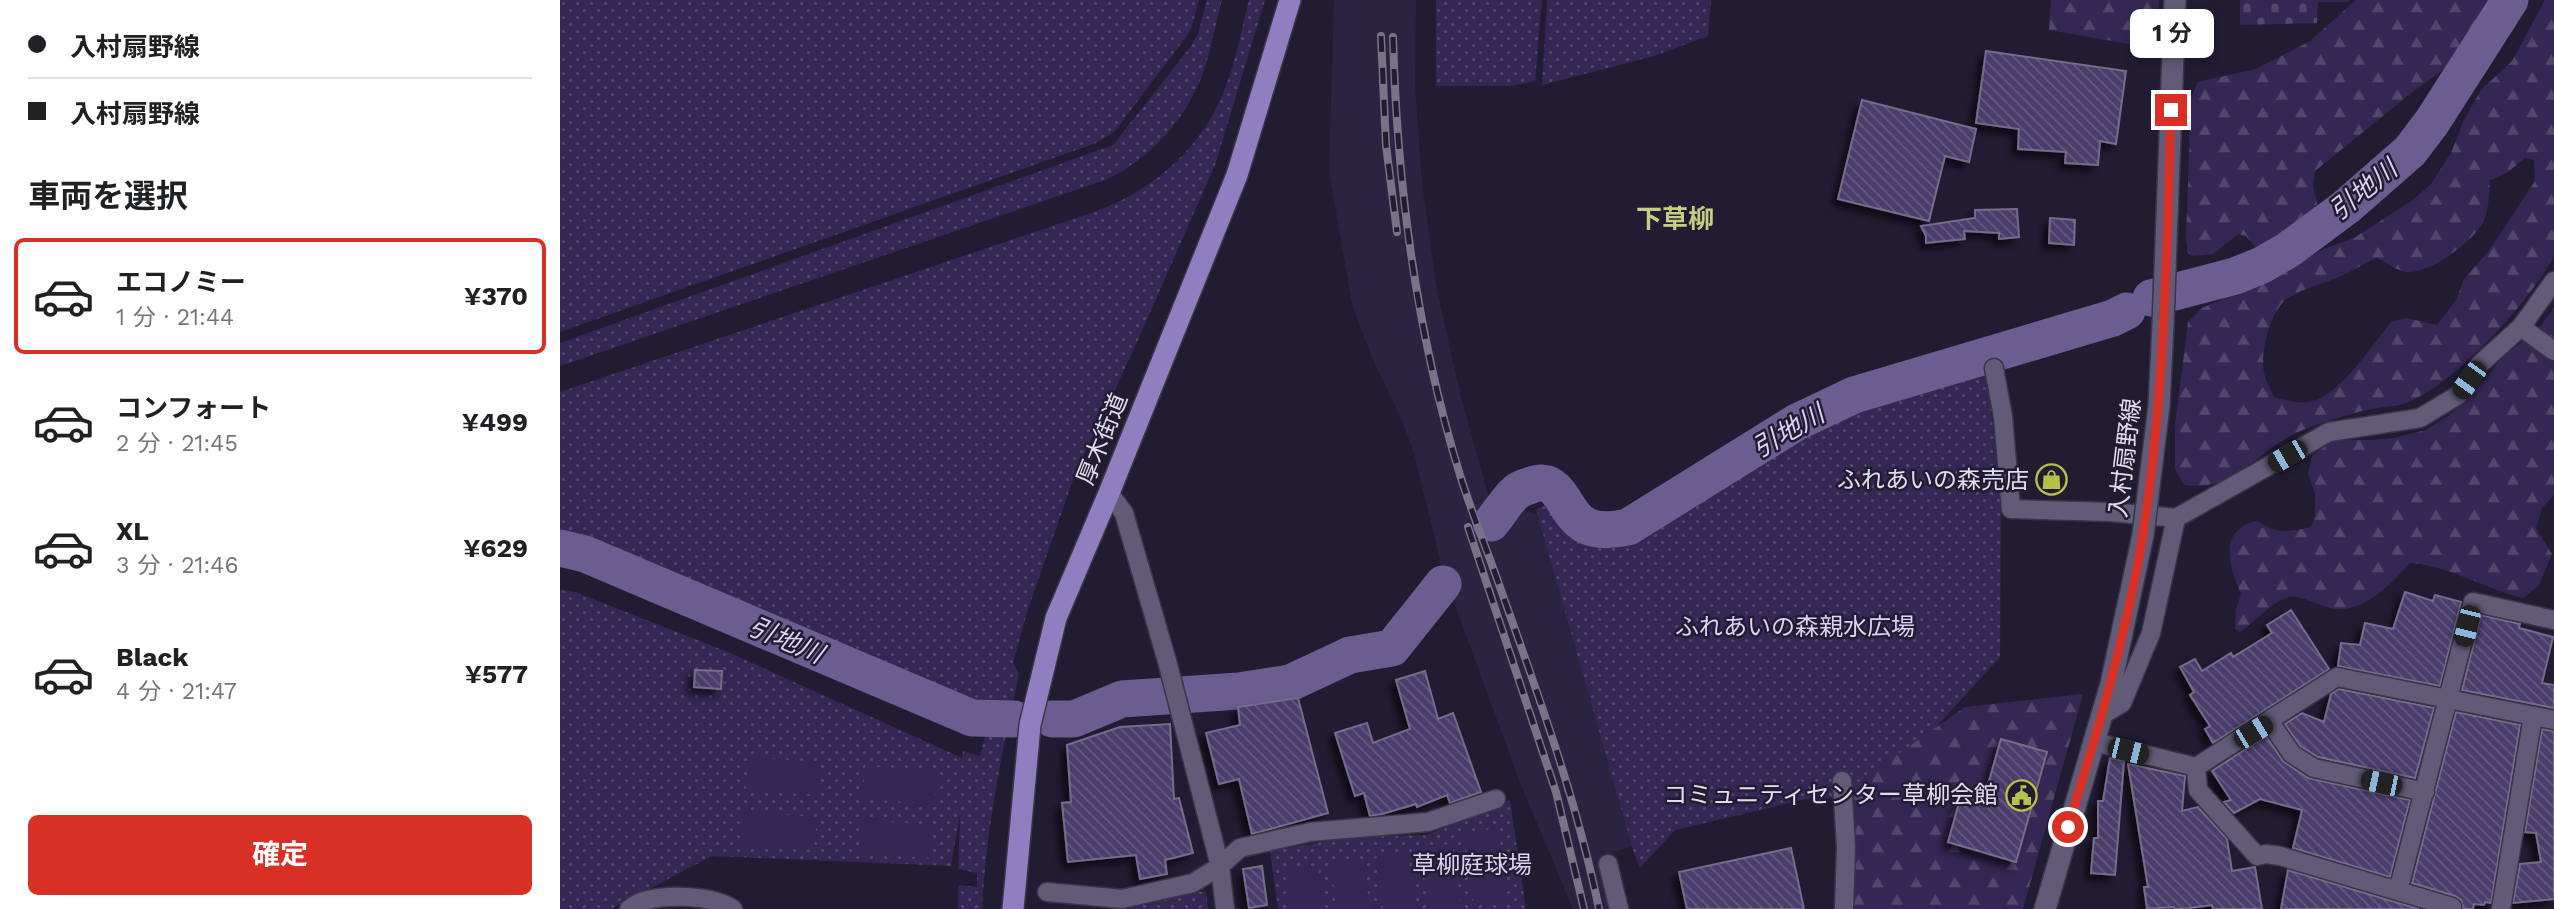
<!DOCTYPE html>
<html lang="ja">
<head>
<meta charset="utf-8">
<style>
	body { margin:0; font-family:"Work Sans","Noto Sans JP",sans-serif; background:#f6f6f6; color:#202124; height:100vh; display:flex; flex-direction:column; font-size:26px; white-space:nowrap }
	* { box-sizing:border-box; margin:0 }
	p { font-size:23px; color:#757577 }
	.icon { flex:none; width:38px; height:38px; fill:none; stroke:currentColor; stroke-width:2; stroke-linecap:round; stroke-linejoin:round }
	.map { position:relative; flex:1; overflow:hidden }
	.side { display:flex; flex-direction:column; background:#fff; width:560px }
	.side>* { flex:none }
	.banner { display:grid; align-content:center; height:154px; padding:0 28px; background:#fff }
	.end { position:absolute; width:32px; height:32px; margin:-16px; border:9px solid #d93025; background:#fff; box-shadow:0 0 0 4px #fff }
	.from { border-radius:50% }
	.bubble { position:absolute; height:49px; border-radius:10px; background:#fff; box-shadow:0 4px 10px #0003; font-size:23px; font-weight:700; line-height:49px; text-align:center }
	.car { position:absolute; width:21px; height:42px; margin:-21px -10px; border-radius:9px; box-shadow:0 0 5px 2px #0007; background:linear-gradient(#222 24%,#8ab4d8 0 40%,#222 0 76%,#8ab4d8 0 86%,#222 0) }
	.banner b { display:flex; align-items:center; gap:24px; height:66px; font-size:26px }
	.banner b+b { border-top:2px solid #e0e0e0 }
	.banner i { width:18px; height:18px; background:#202124 }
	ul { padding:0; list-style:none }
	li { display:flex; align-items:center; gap:21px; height:116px; margin:0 14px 10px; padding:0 14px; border:4px solid transparent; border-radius:10px }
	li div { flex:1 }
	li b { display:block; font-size:26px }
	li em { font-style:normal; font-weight:700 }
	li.current { border-color:#d93025 }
	li>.icon { width:63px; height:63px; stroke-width:1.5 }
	h2 { padding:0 28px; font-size:32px; line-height:84px }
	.button { display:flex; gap:14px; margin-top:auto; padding:14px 28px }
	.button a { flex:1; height:80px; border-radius:10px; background:#d93025; color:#fff; font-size:28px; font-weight:700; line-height:80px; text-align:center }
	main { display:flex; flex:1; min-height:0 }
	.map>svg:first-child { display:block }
	.built { fill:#2b2441 }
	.green { fill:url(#green-dots) }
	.forest { fill:url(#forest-firs); fill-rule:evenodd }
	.cemetery { fill:url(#cemetery-stones) }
	.pitch { fill:#342753 }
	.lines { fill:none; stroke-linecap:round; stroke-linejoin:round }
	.river { stroke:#6a5d90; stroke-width:37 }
	.building { fill:url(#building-back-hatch); stroke:#736d89; stroke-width:2; filter:url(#shadow) }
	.street-casing { stroke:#3b3548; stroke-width:21 }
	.secondary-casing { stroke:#3b3548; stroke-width:24 }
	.primary-casing { stroke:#3b3548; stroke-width:24 }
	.street { stroke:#625b77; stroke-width:18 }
	.secondary { stroke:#625b77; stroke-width:21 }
	.primary { stroke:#8f7ec0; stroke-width:21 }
	.rail-casing { stroke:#787387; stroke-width:8 }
	.rail { stroke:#221c33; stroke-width:5; stroke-dasharray:16; stroke-linecap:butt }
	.secondary-bridge-casing { stroke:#3b3548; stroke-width:24; stroke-linecap:butt }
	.secondary-bridge { stroke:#625b77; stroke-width:21 }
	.route { stroke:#d93025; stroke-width:9 }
	.labels { text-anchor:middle; stroke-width:5; stroke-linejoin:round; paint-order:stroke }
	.street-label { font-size:24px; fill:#e0dded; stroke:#221c33 }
	.poi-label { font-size:24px; fill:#e0dded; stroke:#221c33; text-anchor:end }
	.park-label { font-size:24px; fill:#dad3f3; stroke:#221c33 }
	.water-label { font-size:26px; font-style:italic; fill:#dbd4f4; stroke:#221c33 }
	.neighbourhood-label { font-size:26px; font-weight:bold; fill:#c3ce82; stroke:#221c33 }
</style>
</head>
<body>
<main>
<section class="side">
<div class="banner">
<b><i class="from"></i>入村扇野線</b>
<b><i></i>入村扇野線</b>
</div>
<h2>車両を選択</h2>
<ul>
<li class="current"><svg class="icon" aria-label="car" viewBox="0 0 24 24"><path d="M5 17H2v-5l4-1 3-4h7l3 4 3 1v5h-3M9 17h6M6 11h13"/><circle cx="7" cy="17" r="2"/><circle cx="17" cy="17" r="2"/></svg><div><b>エコノミー</b><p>1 分 · 21:44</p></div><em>¥370</em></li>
<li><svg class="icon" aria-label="car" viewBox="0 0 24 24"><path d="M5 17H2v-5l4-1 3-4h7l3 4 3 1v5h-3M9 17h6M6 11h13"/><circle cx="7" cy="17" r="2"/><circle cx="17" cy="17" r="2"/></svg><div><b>コンフォート</b><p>2 分 · 21:45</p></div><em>¥499</em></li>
<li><svg class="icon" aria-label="car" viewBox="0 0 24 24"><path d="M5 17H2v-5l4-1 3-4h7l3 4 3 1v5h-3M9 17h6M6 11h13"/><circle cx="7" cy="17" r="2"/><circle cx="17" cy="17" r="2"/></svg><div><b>XL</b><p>3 分 · 21:46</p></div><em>¥629</em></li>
<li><svg class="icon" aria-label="car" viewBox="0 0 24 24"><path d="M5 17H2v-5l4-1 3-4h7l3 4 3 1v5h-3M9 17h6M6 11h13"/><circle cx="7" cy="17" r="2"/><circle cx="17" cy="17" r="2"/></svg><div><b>Black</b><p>4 分 · 21:47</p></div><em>¥577</em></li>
</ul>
<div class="button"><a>確定</a></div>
</section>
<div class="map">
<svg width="1994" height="909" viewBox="0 0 1994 909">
	<defs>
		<pattern id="green-dots" width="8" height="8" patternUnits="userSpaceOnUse" patternTransform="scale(1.75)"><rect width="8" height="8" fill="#342753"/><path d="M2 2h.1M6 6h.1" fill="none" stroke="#51466c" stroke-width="1.8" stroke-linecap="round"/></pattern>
		<pattern id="forest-firs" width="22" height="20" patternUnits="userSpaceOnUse" patternTransform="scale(1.75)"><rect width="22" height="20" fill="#342753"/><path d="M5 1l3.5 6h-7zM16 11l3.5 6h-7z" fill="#51466c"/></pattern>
		<pattern id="cemetery-stones" width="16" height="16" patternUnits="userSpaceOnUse" patternTransform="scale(1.75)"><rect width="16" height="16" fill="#342753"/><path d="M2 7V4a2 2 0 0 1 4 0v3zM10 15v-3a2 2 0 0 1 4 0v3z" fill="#51466c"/></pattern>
		<pattern id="building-back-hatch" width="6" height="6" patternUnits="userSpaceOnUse" patternTransform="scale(1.75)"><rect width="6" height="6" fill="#4a3d6c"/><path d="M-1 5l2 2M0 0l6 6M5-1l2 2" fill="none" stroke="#645981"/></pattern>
		<filter id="shadow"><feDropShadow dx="-6" dy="6" stdDeviation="3.5" flood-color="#0009"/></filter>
	</defs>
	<rect width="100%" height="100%" fill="#221c33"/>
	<path class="built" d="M774,0H856L855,84L862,183L877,291L902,401L929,498L984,517L1079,844L1051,853L1062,909H1013L961,785L883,572L854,453L841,418L812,358L792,304L769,171Z"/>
	<path class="green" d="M0,0H639L631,29L623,41L555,131L536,143L0,332Z
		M647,0H662C655,25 651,53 641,78C624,121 590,158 548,179L0,366V343L553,145L631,46L638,34Z
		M689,0H705L655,165L574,349L515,474L467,612L453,663L459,674C442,751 426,830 422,909H398V885L417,887V873L398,869L400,814L391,866L152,856L51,909H0V590L15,592L168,652L402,758L403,751L420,756L428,725L351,681L241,631L0,544V392L534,212C596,189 645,146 667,83C677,56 682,27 689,0Z
		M876,0H982L975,81L951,86H876Z
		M987,0H1151L1148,36L1094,56L982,85Z
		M1426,368L1441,496L1440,657L1367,737L1276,798L1246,799L1115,830L1080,868L1073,850L976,509L991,504L1042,517L1082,512L1271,415Z
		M950,800L966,909H718L710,851L791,837L867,835Z
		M646,891L648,909H570V902Z"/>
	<path class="forest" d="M1491,0H1599L1597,49L1489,30Z
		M1796,0H1940L1897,60L1855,90L1755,171C1754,176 1753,183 1753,188C1755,196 1759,201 1756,210C1750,226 1713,250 1696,248L1686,236L1678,234L1653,254L1633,256L1628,253L1626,240L1631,98L1638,82L1696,69L1750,41Z
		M1985,0H1994V256C1971,300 1888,393 1839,405C1830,407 1821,407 1812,409C1787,414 1760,423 1736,433C1695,452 1674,493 1624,485L1615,469V425L1628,322L1642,308L1699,283L1764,249L1794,238L1853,200L1871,184L1891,153L1903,122L1921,90L1952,61ZM1965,158L1974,160L1975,181L1928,252L1904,279L1896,300L1877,325L1846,318L1831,322C1812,345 1783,392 1753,401C1740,405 1727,400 1714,397C1711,390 1705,380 1704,372C1700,352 1710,310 1728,298C1745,287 1765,284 1783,275C1795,270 1804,263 1817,258C1825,262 1837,271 1847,272C1871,274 1917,239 1925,218C1929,207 1929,192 1930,180L1948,172Z
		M1994,308V495L1982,508L1976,528L1992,554L1979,585L1963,598C1925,589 1888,565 1850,563C1830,585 1799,618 1767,607C1756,604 1740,595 1730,597C1712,601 1696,621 1680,632L1675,629L1676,609L1681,594C1669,566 1657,530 1697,521C1716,534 1730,532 1751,527L1755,515V493L1748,474L1752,456L1774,440H1811L1834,438L1866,430L1888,416L1912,394L1943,357L1980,327Z
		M1523,694L1463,909H1291L1290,788L1405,707Z"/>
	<path class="cemetery" d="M1680,0H1790L1788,2H1758L1757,23L1680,25Z"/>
	<path class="pitch" d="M188,757L260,762L258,795L186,790Z
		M305,766L377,771L375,804L303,799Z
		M184,812L257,817L254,850L182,845Z
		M302,820L374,825L371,858L299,854Z
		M937,828L947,900L914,904L904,833Z
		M892,844L902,909H869L860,848Z
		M848,853L856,909H823L815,858Z
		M803,860L810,909H777L770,864Z
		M758,866L764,909H731L725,871Z"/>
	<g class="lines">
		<path class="river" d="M1591,298L1675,276L1702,265L1728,250L1786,207L1850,151L1872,122L1950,0
			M931,523C939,514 946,501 955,493C958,490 965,487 969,486C1002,472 1002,513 1025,525C1037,532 1054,530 1068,527L1237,422L1294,395L1553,318L1567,311
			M0,548L25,554L412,718L454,719
			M492,719H514L562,699L679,691L730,683L790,655L832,648L883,584"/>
	</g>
	<path class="building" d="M1426,51L1566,71L1556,144L1540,141L1538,165L1505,163L1506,152L1458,149L1459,129L1416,123Z
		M1302,100L1416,129L1409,162L1385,156L1369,221L1278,199Z
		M1457,209L1459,237L1439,239V233L1404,231L1405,239L1366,243V236L1361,226L1415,218V210Z
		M1490,218L1515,220L1514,245L1489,243Z
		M1845,592L1873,601L1875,595L1901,602L1880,686L1778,666L1781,643L1800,645L1805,623L1833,629Z
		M1731,610L1769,669L1653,743L1645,729L1650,726L1630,695L1634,692L1620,667L1635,659L1642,671L1671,653L1673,657L1712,633L1707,625Z
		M1921,615L1960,624L1959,628L1993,637L1982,683L1994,685V708L1902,690Z
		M135,670L162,671L161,689L134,687Z
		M865,671L878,719L893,713L921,792L890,803L887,795L857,807L856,804L822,814L810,816L804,793L795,796L775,733L807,723L813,743L850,729L836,680Z
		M1779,689L1874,708L1855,778L1758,757L1740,746L1725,724L1742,713L1764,722L1771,694Z
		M738,698L768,813L692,834L679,779L659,784L646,733L680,725L678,707Z
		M1896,712L1960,725L1931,903L1925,902L1924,905L1914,904L1913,909H1903L1901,900L1895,896L1852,883Z
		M610,724L614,799L619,798L633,853L605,860L607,874L580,879L576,855L508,862L502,803L511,802L507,745L560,727Z
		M1982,729L1994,731V899L1953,903L1960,864L1981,862L1976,833L1965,832Z
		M1706,736L1723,761L1748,778L1850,800L1830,877L1733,848L1742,810L1700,799L1674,813L1664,802L1671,800L1652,771Z
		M1441,739L1487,752L1456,862L1388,842L1403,789L1425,795Z
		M1550,758L1564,761L1555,875L1531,873L1534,838H1538V801H1543Z
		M1568,764L1625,776L1622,811L1638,807L1667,839L1672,871L1695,867L1702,909H1653L1652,905L1623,909H1615L1614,907L1587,909L1584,887H1588Z
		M1231,848L1244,909H1127L1119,872Z
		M702,866L707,905L689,908L683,869Z
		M1728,870L1835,902L1859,909H1721Z"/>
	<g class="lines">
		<defs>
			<path id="street" d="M1961,327L1994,351
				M1434,368L1443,417L1451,509L1550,512L1616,518
				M549,493L564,513L607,661L660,866L665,909
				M1542,715L1562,703L1591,633L1616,518L1769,432L1860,418L1898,395L1920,364L1961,327L1994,281
				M1710,722L1732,754L1754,768L1865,792
				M1534,742L1636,767L1777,677L1994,720
				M1636,767L1638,790L1697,856L1706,854L1720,856L1838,891
				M1282,781L1286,847L1284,909
				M1048,864L1059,909
				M487,892L562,899L633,883L660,866L680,848L750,832L868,822L936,799
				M1892,907L1838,891L1913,602L1994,620
				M69,909C73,906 79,902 84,901C107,894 153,895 173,909
				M1941,909L1973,716"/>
			<path id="secondary" d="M1589,487L1599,406L1603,324L1615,0
				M1485,909L1551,684L1583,535"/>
			<path id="primary" d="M453,909L470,725L496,618L549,493L677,175L730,0"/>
		</defs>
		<use href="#street" class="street-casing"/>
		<use href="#secondary" class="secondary-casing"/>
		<use href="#primary" class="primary-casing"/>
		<use href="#street" class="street"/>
		<use href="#secondary" class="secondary"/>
		<use href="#primary" class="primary"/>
		<defs>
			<path id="rail" d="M821,36L826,145L837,232
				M833,37C837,186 856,332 900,475C912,514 928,552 941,590C978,694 1017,801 1039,909
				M908,527L996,792L1024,909"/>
		</defs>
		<use href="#rail" class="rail-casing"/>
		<use href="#rail" class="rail"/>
		<defs>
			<path id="secondary-bridge" d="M1583,535L1589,487"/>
		</defs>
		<use href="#secondary-bridge" class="secondary-bridge-casing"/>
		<use href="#secondary-bridge" class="secondary-bridge"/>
	</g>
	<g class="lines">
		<path class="route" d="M1508,827C1538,731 1567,633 1583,534C1605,393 1607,251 1611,110"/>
	</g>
	<defs>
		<symbol id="shop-ring" viewBox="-11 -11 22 22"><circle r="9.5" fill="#221c33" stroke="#b5c24a" stroke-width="1.5"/><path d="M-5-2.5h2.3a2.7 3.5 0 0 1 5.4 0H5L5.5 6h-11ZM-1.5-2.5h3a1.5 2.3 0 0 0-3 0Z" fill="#b5c24a"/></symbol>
		<symbol id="civic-ring" viewBox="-11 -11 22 22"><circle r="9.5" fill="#221c33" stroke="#b5c24a" stroke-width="1.5"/><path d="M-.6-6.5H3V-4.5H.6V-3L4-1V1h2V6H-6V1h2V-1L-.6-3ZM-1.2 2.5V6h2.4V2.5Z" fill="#b5c24a"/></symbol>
	</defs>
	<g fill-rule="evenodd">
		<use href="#shop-ring" x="1474" y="462" width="35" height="35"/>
		<use href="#civic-ring" x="1444" y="778" width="35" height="35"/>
	</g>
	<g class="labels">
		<g class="street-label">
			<text transform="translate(542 439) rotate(-68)" y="8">厚木街道</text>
			<text transform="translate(1565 458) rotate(-83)" y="8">入村扇野線</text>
		</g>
		<g class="poi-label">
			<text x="1469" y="488">ふれあいの森売店</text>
			<text x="1438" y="803">コミュニティセンター草柳会館</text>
		</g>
		<g class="park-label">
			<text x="1235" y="635">ふれあいの森親水広場</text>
			<text x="912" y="873">草柳庭球場</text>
		</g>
		<g class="water-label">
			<text transform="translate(1803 190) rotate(-39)" y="9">引地川</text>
			<text transform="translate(1228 431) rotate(-30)" y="9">引地川</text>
			<text transform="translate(226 640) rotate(23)" y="9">引地川</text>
		</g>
		<g class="neighbourhood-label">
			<text x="1115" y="228">下草柳</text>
		</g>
	</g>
</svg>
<i class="end from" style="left:1508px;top:827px"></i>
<i class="end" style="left:1611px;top:110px"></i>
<div class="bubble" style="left:1570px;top:9px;width:84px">1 分</div>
<i class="car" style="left:1909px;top:380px;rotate:216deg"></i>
<i class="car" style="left:1727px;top:456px;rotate:240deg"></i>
<i class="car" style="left:1907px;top:626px;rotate:194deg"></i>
<i class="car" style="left:1693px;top:732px;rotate:59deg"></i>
<i class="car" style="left:1568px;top:751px;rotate:104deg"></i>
<i class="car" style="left:1821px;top:783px;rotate:282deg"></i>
</div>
</main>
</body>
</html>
